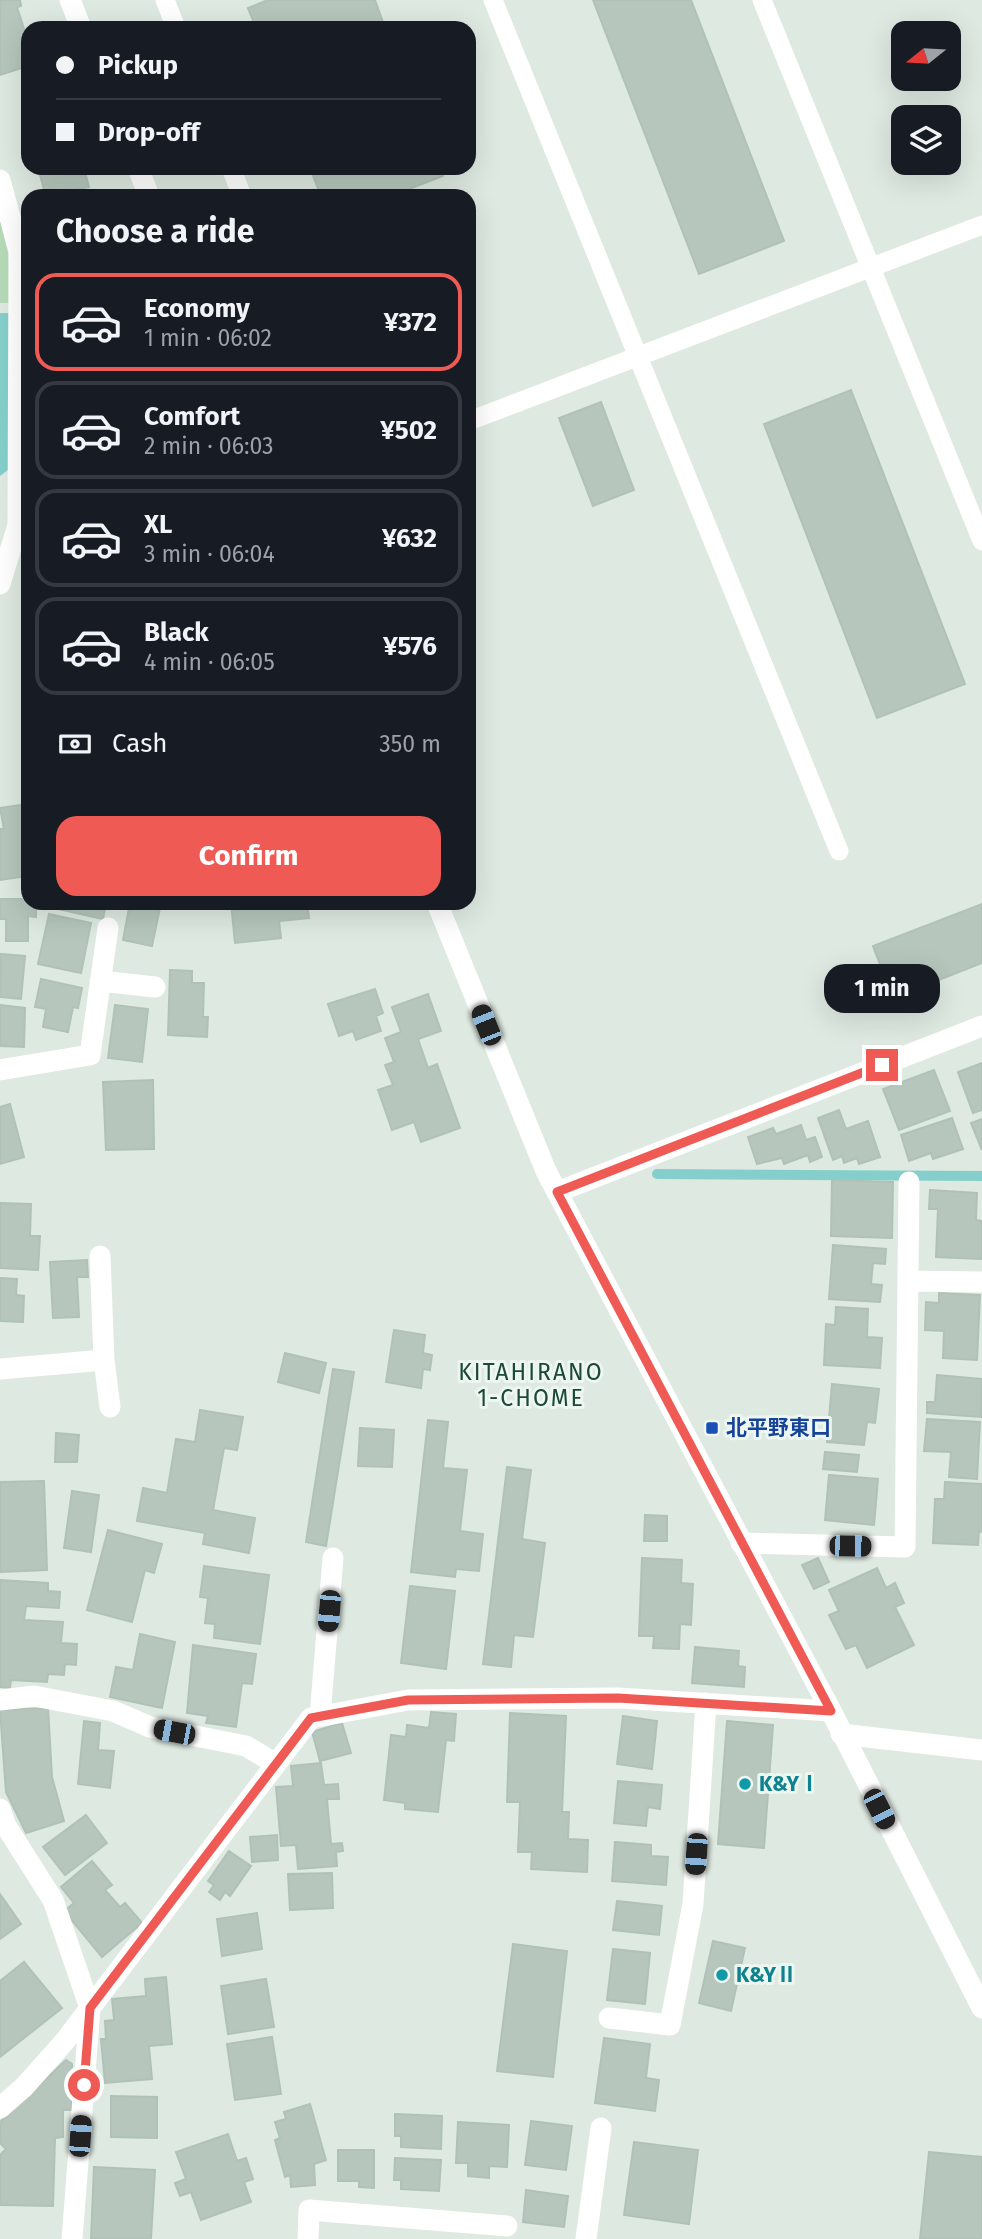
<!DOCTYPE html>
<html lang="en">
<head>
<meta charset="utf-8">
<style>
	body { margin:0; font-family:"Fira Sans","Noto Sans JP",sans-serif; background:#20242c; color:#f1f3f6; height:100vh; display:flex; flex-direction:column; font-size:26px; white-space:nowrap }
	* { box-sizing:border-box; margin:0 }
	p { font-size:23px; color:#9ea1a6 }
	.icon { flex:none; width:38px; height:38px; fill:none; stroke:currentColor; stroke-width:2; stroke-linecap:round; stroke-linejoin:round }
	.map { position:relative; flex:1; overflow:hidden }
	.details { position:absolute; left:21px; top:189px; width:455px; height:721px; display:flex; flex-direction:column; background:#171b24; border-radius:21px; box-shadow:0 7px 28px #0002 }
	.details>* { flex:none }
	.banner { position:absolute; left:21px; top:21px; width:455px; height:154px; border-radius:21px; box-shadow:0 7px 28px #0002; display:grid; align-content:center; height:154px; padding:0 35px; background:#171b24 }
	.needle { width:46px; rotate:252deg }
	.tools { position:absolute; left:891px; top:21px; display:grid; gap:14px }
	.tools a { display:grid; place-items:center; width:70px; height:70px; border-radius:14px; background:#171b24; box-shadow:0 7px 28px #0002; font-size:35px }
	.end { position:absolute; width:32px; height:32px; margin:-16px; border:9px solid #f05a54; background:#fff; box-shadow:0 0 0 4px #fff }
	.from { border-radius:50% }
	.bubble { position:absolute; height:49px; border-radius:21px; background:#171b24; box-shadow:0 7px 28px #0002; font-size:23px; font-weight:700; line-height:49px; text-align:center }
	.car { position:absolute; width:21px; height:42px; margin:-21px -10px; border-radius:9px; box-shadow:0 0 5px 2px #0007; background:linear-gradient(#222 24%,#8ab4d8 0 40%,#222 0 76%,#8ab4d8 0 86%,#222 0) }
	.banner b { display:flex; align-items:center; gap:24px; height:66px; font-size:26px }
	.banner b+b { border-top:2px solid #363941 }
	.banner i { width:18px; height:18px; background:#f1f3f6 }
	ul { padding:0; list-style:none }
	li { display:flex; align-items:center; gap:21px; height:98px; margin:0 14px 10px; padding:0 21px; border:4px solid #363941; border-radius:21px }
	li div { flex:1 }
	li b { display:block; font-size:26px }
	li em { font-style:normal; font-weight:700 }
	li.active { border-color:#f05a54 }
	li>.icon { width:63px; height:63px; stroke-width:1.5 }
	h2 { padding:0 35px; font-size:32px; line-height:84px }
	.pay { display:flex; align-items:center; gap:18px; height:77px; padding:0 35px; font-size:26px }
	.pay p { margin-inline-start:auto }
	.button { display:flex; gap:14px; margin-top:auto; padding:14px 35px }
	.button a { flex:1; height:80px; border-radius:21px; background:#f05a54; color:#fff; font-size:28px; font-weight:700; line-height:80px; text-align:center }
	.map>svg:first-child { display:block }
	.green { fill:#b6dab8 }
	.water { fill:#84cfcb }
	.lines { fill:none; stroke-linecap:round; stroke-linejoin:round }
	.stream { stroke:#84cfcb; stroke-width:10 }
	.building { fill:#b6c6bc; stroke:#b0c2b7; stroke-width:2 }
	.lane { stroke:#fff; stroke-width:19 }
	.street { stroke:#fff; stroke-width:21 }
	.secondary { stroke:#fff; stroke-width:21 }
	.route { stroke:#f05a54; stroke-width:9 }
	.transit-dot { fill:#1a4fb4; stroke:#edf6f0; stroke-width:2.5 }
	.culture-dot { fill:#0f9aa8; stroke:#edf6f0; stroke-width:2.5 }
	.labels { text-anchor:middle; stroke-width:6; stroke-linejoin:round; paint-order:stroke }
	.transit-label { font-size:21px; font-weight:bold; fill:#164399; stroke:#edf6f0; text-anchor:start }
	.culture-label { font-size:21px; font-weight:bold; fill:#0d838f; stroke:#edf6f0; text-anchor:start }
	.neighbourhood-label { font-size:23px; letter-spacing:2px; fill:#1c4935; stroke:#edf6f0 }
</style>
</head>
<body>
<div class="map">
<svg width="982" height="2239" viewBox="0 0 982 2239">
	<rect width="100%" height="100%" fill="#dde9e1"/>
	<path class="green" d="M0,220L8,253L11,303H0Z"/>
	<path class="water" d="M0,313H11L17,463L0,476Z"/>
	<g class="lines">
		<path class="stream" d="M657,1174L982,1176"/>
	</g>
	<path class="building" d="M0,0H20L21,6L17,7L25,32L28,31V66L0,75Z
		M268,0H375L385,28H256L248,8Z
		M593,0H691L784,241L699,274Z
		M38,168H84L89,187L46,196Z
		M310,168H440L443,176L391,196H321Z
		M851,390L965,684L877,718L764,424Z
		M601,402L634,490L593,506L559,418Z
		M28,804V876L0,880V829H4L0,808Z
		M0,899H28V903H36V917L28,916V941H6V919H0Z
		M49,903H106L103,919L49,907Z
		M130,903H161L152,946L123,940Z
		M231,903H307L309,918L279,921L281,938L235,943Z
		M982,904V963L893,998L873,946Z
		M49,914L91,923L81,973L38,964Z
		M1,954L25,956L21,999L0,997Z
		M170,970L192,971V983H204L203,1017H208L207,1037L168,1035Z
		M41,979L82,988L78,1008L73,1007L68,1032L43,1027L46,1009L35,1007Z
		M375,989L383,1013L376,1016L381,1031L356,1040L353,1031L339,1036L328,1004Z
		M428,994L441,1031L418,1039L428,1068L437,1064L460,1128L421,1142L414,1122L392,1130L378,1090L393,1085L385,1065L394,1062L385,1038L401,1032L392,1007Z
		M0,1005L25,1008L24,1047L0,1046Z
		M115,1005L148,1009L142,1062L108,1058Z
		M982,1063V1110L973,1113L958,1072Z
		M934,1070L950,1111L899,1130L883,1089Z
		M153,1080L154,1149L106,1150L103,1082Z
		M10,1104L24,1157L0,1164V1107Z
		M839,1110L846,1129L868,1121L880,1157L859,1164L857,1158L844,1163L842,1156L833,1160L818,1118Z
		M952,1118L963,1149L933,1159L931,1153L909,1161L901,1135Z
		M982,1119V1150L971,1123Z
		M801,1125L806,1140L815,1137L822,1157L810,1162L808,1155L784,1164L782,1158L757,1164L748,1137L773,1128L776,1134Z
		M832,1180L893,1182L892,1238L831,1236Z
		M930,1190L977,1193L976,1220L982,1221V1259L936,1257L938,1209H929Z
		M0,1203L31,1204L30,1236H40L38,1270L0,1268Z
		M833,1245L886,1249L885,1264L873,1263L871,1284L882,1285L880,1302L829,1299Z
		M87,1260L88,1277H77L79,1317L53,1318L50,1262Z
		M0,1278L17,1279L16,1295L24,1296L23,1322L0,1321Z
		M939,1293L980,1295L977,1360L943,1358L944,1331L925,1330L926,1302L939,1303Z
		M836,1307L868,1309L867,1337L882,1338L880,1368L824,1365L826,1324L835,1325Z
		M394,1330L425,1335L423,1353L432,1355L430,1370L423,1369L421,1388L386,1382Z
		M285,1353L326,1363L319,1393L278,1382Z
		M333,1369L354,1372L326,1546L306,1542Z
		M937,1375L982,1379L981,1417L927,1413V1402H935Z
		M832,1384L879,1389L875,1423L867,1422L864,1445L827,1442Z
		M200,1410L243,1417L237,1450L224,1448L213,1510L255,1518L249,1553L203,1544L205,1533L137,1521L143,1488L167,1493L176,1439L195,1442Z
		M927,1419L980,1422L977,1479L949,1477L951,1452L924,1451Z
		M428,1420L448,1422L443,1468L467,1470L460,1531L483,1534L479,1571L456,1569L455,1577L411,1572Z
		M360,1428L394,1430L392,1467L358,1466Z
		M56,1433L79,1435L77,1462H55Z
		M825,1452L859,1455L857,1472L823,1469Z
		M507,1467L531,1470L522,1539L545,1543L533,1637L514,1635L511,1667L483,1664Z
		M829,1475L878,1479L874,1525L825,1520Z
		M44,1481L47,1570L0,1572V1482Z
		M945,1482L982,1484V1532L979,1531L978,1545L933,1543L935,1499H944Z
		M72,1491L99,1495L91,1552L64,1548Z
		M645,1515L667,1516V1541H644Z
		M108,1530L162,1544L154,1573L145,1570L132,1622L87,1610Z
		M642,1558L682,1560L681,1583L693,1584L691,1625L680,1624L679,1649L653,1648L654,1636H639Z
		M818,1558L829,1582L814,1589L802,1565Z
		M204,1566L269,1575L260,1644L214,1638L215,1624L205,1623L208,1598L200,1597Z
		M877,1568L886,1588L895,1583L904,1603L895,1607L914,1645L867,1668L856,1645L846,1649L829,1615L839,1611L829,1590Z
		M0,1580L48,1583V1591L60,1592L59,1608L26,1606L24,1620L63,1622L61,1643L77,1644L76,1665L65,1664L64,1675L48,1674L47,1682L11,1680L10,1688L0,1687Z
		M410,1586L455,1591L446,1669L401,1663Z
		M140,1634L175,1642L162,1708L110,1697L116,1667L133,1670Z
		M193,1645L256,1654L252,1684L242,1683L236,1727L206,1723L208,1716L187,1713Z
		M695,1647L739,1651L738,1666L745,1667L744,1687L692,1683Z
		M48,1708L52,1777L64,1821L26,1833L6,1792L0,1710Z
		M431,1712L456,1714L454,1741L446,1740L438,1812L405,1809V1803L384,1800L391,1735L406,1737L407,1725L429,1728Z
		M510,1713L566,1716L562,1812H569L568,1839L588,1840L587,1872L531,1869L532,1852H518L520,1802H507Z
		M623,1716L657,1721L652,1769L617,1764Z
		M84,1721L100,1723L98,1750L114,1751L110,1788L78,1784Z
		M727,1721L773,1725L764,1848L718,1844Z
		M342,1723L351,1753L320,1761L312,1732Z
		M321,1763L324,1785L338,1784L339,1799H327L331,1844L342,1843L343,1851L336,1852L337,1866L298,1869L296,1845L281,1846L276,1787L293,1786L291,1766Z
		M618,1781L662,1785L660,1809L648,1807L646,1826L614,1823Z
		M86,1815L107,1843L65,1875L43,1847Z
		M277,1835L278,1860L252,1862L250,1837Z
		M615,1842L651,1845V1856L668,1857L666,1885L612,1881Z
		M229,1851L251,1866L230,1896L225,1892L220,1900L209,1892L214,1885L208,1881Z
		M92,1861L112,1885L105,1890L120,1907L125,1903L142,1923L102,1957L64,1911L74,1903L61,1887Z
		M332,1873L333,1908L290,1910L288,1874Z
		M0,1894L21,1924L0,1939Z
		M617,1901L662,1906L659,1935L613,1930Z
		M257,1913L262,1949L222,1956L217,1919Z
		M713,1941L745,1948L731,2011L699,2003Z
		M513,1944L567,1951L553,2077L497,2071Z
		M613,1949L650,1953L645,2004L607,2000Z
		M24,1962L62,2008L0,2057V1981Z
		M166,1977L172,2044L149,2046L152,2079L105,2083L101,2039H106L105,2021L114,2020L112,1999L146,1996L145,1979Z
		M266,1979L274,2027L228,2034L221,1986Z
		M272,2037L281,2094L235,2100L227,2044Z
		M604,2038L650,2044L646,2078L659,2080L655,2111L595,2103Z
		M66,2060L72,2064V2110H63V2137L55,2138L53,2206L0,2205V2155L6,2149L0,2143V2122Z
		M111,2096L157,2097V2138L111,2137Z
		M310,2104L326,2160L314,2164L315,2185L291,2187L290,2175L285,2177L275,2140L280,2138L275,2122L286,2119L284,2112Z
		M395,2114L442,2116L441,2149L401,2147V2136H395Z
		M531,2121L572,2126L566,2170L525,2165Z
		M458,2122L509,2125L507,2167L489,2166V2178L468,2176V2163H456Z
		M228,2134L237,2161L246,2158L253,2179L244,2182L251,2202L201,2220L191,2192L180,2196L175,2183L186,2179L176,2152Z
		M634,2142L698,2150L689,2224L624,2215Z
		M338,2150H374V2188L359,2187V2181H338Z
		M929,2152L982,2157V2239H920Z
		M395,2158L441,2160L439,2191L401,2189V2180H394Z
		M94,2167L155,2170L151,2239H91Z
		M526,2190L568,2196L564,2227L523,2222Z"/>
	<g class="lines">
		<path class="lane" d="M165,0L176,28
			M493,0L839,851
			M762,0L982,541
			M231,168L242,196
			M469,421L982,225"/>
		<path class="street" d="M0,180L19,251L18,525L0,584
			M100,981L155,987
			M0,1070L90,1055L108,928
			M557,1192L982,1026
			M100,1256L104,1360L110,1407
			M908,1281L982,1282
			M0,1369L104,1360
			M741,1543L905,1547L909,1182
			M0,1700L34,1696L113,1711L150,1727L246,1746L276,1764
			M320,1716L333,1558
			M841,1734L982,1750
			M0,1809L6,1826L53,1900L90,2008L72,2239
			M609,2018L670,2025L693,1904L706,1703
			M0,2108L24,2087L65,2041L311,1718L408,1700L618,1698L831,1711
			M308,2239L309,2210L507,2226
			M586,2239L601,2128"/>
		<path class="secondary" d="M70,0L81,28
			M138,168L149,196
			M437,903L546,1171L831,1711L982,2008"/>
	</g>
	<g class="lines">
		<path class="route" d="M84,2085L90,2008L311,1718L408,1700L618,1698L831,1711L557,1192L882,1065"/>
	</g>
	<rect class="transit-dot" x="705" y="1421" width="14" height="14" rx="3.5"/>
	<g class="culture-dot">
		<circle cx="745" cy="1784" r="7"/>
		<circle cx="722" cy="1975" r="7"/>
	</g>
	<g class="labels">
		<g class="transit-label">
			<text x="726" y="1435">北平野東口</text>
		</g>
		<g class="culture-label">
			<text x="759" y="1791">K&amp;YⅠ</text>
			<text x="736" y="1982">K&amp;YⅡ</text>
		</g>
		<g class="neighbourhood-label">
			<text x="531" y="1380">KITAHIRANO<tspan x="531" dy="26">1-CHOME</tspan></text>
		</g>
	</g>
</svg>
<div class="tools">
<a><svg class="needle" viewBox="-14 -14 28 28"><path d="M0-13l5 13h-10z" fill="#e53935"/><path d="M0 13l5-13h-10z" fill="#9ea1a6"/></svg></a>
<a><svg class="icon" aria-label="layers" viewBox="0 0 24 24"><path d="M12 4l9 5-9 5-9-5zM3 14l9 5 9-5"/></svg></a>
</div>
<i class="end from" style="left:84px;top:2085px"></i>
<i class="end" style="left:882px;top:1065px"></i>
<div class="bubble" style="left:824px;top:964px;width:116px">1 min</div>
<i class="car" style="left:486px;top:1025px;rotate:338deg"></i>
<i class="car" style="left:850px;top:1546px;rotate:91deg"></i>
<i class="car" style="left:329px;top:1611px;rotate:185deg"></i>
<i class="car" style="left:174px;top:1732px;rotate:281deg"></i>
<i class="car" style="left:879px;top:1809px;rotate:153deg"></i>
<i class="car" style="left:696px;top:1854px;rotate:184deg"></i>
<i class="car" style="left:80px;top:2136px;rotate:4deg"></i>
<div class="banner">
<b><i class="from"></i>Pickup</b>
<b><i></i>Drop-off</b>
</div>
<section class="details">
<h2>Choose a ride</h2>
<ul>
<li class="active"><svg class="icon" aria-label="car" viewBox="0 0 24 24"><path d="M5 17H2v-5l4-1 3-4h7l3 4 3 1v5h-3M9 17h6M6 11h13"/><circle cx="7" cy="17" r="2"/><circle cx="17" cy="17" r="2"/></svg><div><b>Economy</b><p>1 min · 06:02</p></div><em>¥372</em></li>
<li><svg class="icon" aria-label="car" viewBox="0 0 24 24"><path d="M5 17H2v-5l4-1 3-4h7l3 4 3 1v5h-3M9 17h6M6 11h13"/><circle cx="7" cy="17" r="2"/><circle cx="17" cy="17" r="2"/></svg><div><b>Comfort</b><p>2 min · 06:03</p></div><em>¥502</em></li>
<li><svg class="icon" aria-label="car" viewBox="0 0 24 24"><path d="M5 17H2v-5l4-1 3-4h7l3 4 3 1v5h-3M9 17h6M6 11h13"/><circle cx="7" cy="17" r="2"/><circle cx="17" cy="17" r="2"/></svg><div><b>XL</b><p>3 min · 06:04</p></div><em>¥632</em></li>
<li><svg class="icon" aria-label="car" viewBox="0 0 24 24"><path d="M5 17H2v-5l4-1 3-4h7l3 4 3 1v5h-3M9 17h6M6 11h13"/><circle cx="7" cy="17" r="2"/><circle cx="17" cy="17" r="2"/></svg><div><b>Black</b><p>4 min · 06:05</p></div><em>¥576</em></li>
</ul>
<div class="pay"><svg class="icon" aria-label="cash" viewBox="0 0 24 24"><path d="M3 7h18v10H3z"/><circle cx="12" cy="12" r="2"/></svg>Cash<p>350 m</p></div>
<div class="button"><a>Confirm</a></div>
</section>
</div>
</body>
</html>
